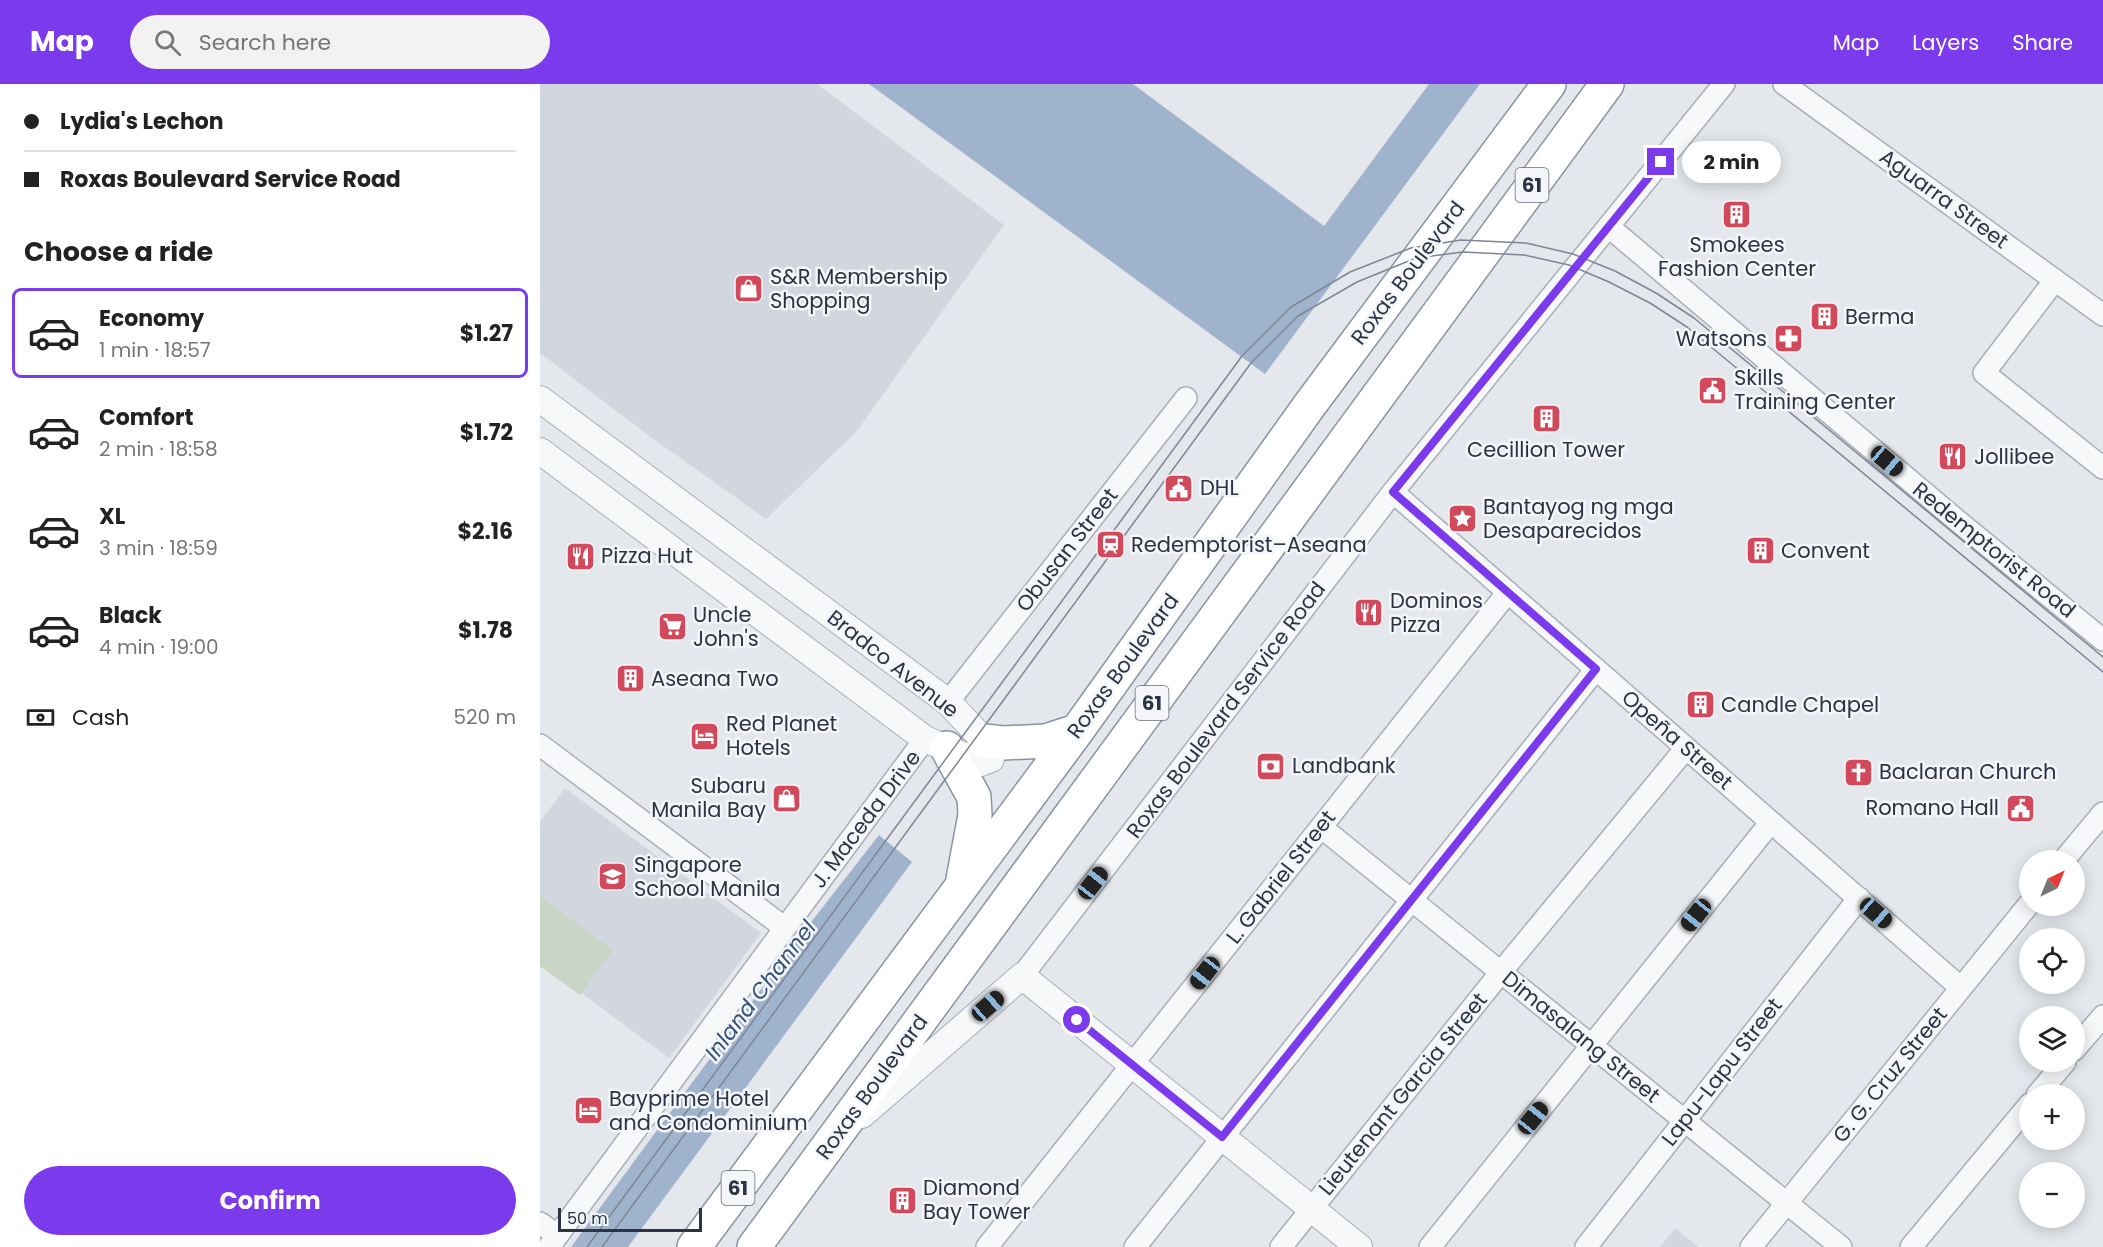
<!DOCTYPE html>
<html lang="en">
<head>
<meta charset="utf-8">
<style>
	body { margin:0; font-family:Poppins,sans-serif; background:#f2f2f2; color:#222; height:100vh; display:flex; flex-direction:column; font-size:22px; white-space:nowrap }
	* { box-sizing:border-box; margin:0 }
	p { font-size:20px; color:#767676 }
	.icon { flex:none; width:33px; height:33px; fill:none; stroke:currentColor; stroke-width:2; stroke-linecap:round; stroke-linejoin:round }
	.map { position:relative; flex:1; overflow:hidden }
	.details { display:flex; flex-direction:column; background:#fff; width:540px }
	.details>* { flex:none }
	.top-card { display:grid; align-content:center; height:132px; padding:0 24px; background:#fff }
	.needle { width:39px; rotate:43deg }
	.controls { position:absolute; left:1479px; top:766px; display:grid; gap:12px }
	.controls a { display:grid; place-items:center; width:66px; height:66px; border-radius:50%; background:#fff; box-shadow:0 3px 15px #0003; font-size:30px }
	.scale { position:absolute; left:18px; bottom:15px; width:144px; box-sizing:border-box; padding-left:6px; border:3px solid #2b3445; border-top:0; font-size:16px; line-height:21px; white-space:nowrap; color:#2b3445; -webkit-text-stroke:4px #f4f6f9; paint-order:stroke }
	.end { position:absolute; width:27px; height:27px; margin:-14px; border:8px solid #7c3aed; background:#fff; box-shadow:0 0 0 3px #fff }
	.from { border-radius:50% }
	.bubble { position:absolute; height:42px; border-radius:21px; background:#fff; box-shadow:0 3px 15px #0003; font-size:20px; font-weight:700; line-height:42px; text-align:center }
	.car { position:absolute; width:18px; height:36px; margin:-18px -9px; border-radius:8px; box-shadow:0 0 4px 2px #0007; background:linear-gradient(#222 24%,#8ab4d8 0 40%,#222 0 76%,#8ab4d8 0 86%,#222 0) }
	.top-card b { display:flex; align-items:center; gap:21px; height:57px; font-size:22px }
	.top-card b+b { border-top:2px solid #e0e0e0 }
	.top-card i { width:15px; height:15px; background:#222 }
	ul { padding:0; list-style:none }
	li { display:flex; align-items:center; gap:18px; height:90px; margin:0 12px 9px; padding:0 12px; border:3px solid transparent; border-radius:9px }
	li div { flex:1 }
	li b { display:block; font-size:22px }
	li em { font-style:normal; font-weight:700 }
	li.on { border-color:#7c3aed }
	li>.icon { width:54px; height:54px; stroke-width:1.5 }
	h2 { padding:0 24px; font-size:27px; line-height:72px }
	.pay { display:flex; align-items:center; gap:15px; height:66px; padding:0 24px; font-size:22px }
	.pay p { margin-inline-start:auto }
	.primary-button { display:flex; gap:12px; margin-top:auto; padding:12px 24px }
	.primary-button a { flex:1; height:69px; border-radius:36px; background:#7c3aed; color:#fff; font-size:24px; font-weight:700; line-height:69px; text-align:center }
	header { display:flex; align-items:center; gap:36px; box-sizing:border-box; height:84px; padding:0 30px; background:#7c3aed; color:#fff }
	header strong { font-size:28px }
	nav { display:flex; gap:33px; margin-inline-start:auto; font-size:21px }
	.search { width:420px; height:54px; background:#f2f2f2; display:flex; align-items:center; gap:15px; box-sizing:border-box; padding:0 21px; border-radius:33px; color:#767676; font-size:22px }
	main { display:flex; flex:1; min-height:0 }
	.map>svg:first-child { display:block }
	.built { fill:#d2d6de }
	.green { fill:#c9d6c5 }
	.water { fill:#9fb4cc }
	.lines { fill:none; stroke-linecap:round; stroke-linejoin:round }
	.minor-casing { stroke:#a9aeb7; stroke-width:24 }
	.tertiary-casing { stroke:#a9aeb7; stroke-width:28 }
	.trunk-casing { stroke:#8b94a3; stroke-width:36 }
	.minor { stroke:#f7f8fa; stroke-width:21 }
	.tertiary { stroke:#f7f8fa; stroke-width:26 }
	.trunk { stroke:#fff; stroke-width:33 }
	.tram { stroke:#7d8696; stroke-width:1.5 }
	.route { stroke:#7c3aed; stroke-width:8 }
	.labels { text-anchor:middle; stroke-width:5; stroke-linejoin:round; paint-order:stroke }
	.shield { fill:#f4f6f9; stroke:#676e7b; stroke-width:1.5 }
	.shield-label { font-size:20px; font-weight:bold; fill:#2b3445 }
	.street-label { font-size:21px; fill:#2b3445; stroke:#f4f6f9 }
	.poi-label { font-size:21px; fill:#2b3445; stroke:#f4f6f9; text-anchor:start }
	.water-label { font-size:22px; font-style:italic; fill:#34527a; stroke:#f4f6f9 }
</style>
</head>
<body>
<header>
<strong>Map</strong>
<div class="search"><svg class="icon" aria-label="search" viewBox="0 0 24 24"><circle cx="10" cy="10" r="6"/><path d="M15 15l6 6"/></svg>Search here</div>
<nav><a>Map</a><a>Layers</a><a>Share</a></nav>
</header>
<main>
<section class="details">
<div class="top-card">
<b><i class="from"></i>Lydia's Lechon</b>
<b><i></i>Roxas Boulevard Service Road</b>
</div>
<h2>Choose a ride</h2>
<ul>
<li class="on"><svg class="icon" aria-label="car" viewBox="0 0 24 24"><path d="M5 17H2v-5l4-1 3-4h7l3 4 3 1v5h-3M9 17h6M6 11h13"/><circle cx="7" cy="17" r="2"/><circle cx="17" cy="17" r="2"/></svg><div><b>Economy</b><p>1 min · 18:57</p></div><em>$1.27</em></li>
<li><svg class="icon" aria-label="car" viewBox="0 0 24 24"><path d="M5 17H2v-5l4-1 3-4h7l3 4 3 1v5h-3M9 17h6M6 11h13"/><circle cx="7" cy="17" r="2"/><circle cx="17" cy="17" r="2"/></svg><div><b>Comfort</b><p>2 min · 18:58</p></div><em>$1.72</em></li>
<li><svg class="icon" aria-label="car" viewBox="0 0 24 24"><path d="M5 17H2v-5l4-1 3-4h7l3 4 3 1v5h-3M9 17h6M6 11h13"/><circle cx="7" cy="17" r="2"/><circle cx="17" cy="17" r="2"/></svg><div><b>XL</b><p>3 min · 18:59</p></div><em>$2.16</em></li>
<li><svg class="icon" aria-label="car" viewBox="0 0 24 24"><path d="M5 17H2v-5l4-1 3-4h7l3 4 3 1v5h-3M9 17h6M6 11h13"/><circle cx="7" cy="17" r="2"/><circle cx="17" cy="17" r="2"/></svg><div><b>Black</b><p>4 min · 19:00</p></div><em>$1.78</em></li>
</ul>
<div class="pay"><svg class="icon" aria-label="cash" viewBox="0 0 24 24"><path d="M3 7h18v10H3z"/><circle cx="12" cy="12" r="2"/></svg>Cash<p>520 m</p></div>
<div class="primary-button"><a>Confirm</a></div>
</section>
<div class="map">
<svg width="1563" height="1163" viewBox="0 0 1563 1163">
	<rect width="100%" height="100%" fill="#e4e7ec"/>
	<path class="built" d="M0,0H277L464,141L317,347L226,435L108,351L0,269Z
		M25,704L221,849L129,974L0,878V738Z
		M1135,1144L1158,1163H1120Z"/>
	<path class="green" d="M0,812L73,866L40,911L0,882Z"/>
	<path class="water" d="M329,0H593L784,142L889,0H940L725,290Z
		M339,751L372,778L88,1163H31L261,851Z"/>
	<g class="lines">
		<defs>
			<path id="minor" d="M1244,0L1563,231
				M1069,143L1419,438L1563,556
				M1515,196L1444,289L1563,384
				M853,408L1421,904
				M408,618L646,314
				M0,661L245,844
				M781,743L1301,1163
				M1523,777L1563,729
				M482,892L853,408L1184,0
				M1534,966L1563,932
				M1497,1011L1525,978
				M0,1139L17,1151
				M9,1163L385,655
				M447,1163L968,508
				M595,1163L1056,585
				M741,1163L961,888L1146,664
				M890,1163L1231,738
				M1046,1163L1319,814
				M1211,1163L1490,819
				M1371,1163L1490,1020"/>
			<path id="tertiary" d="M0,315L408,618L452,665L451,675L441,679L385,655L0,367
				M322,1031L482,892L819,1163"/>
			<path id="trunk" d="M444,657L463,659L506,657L537,647
				M407,664L434,713L435,731L423,795
				M154,1163L537,647L769,322L1009,0
				M214,1163L1067,0"/>
		</defs>
		<use href="#minor" class="minor-casing"/>
		<use href="#tertiary" class="tertiary-casing"/>
		<use href="#trunk" class="trunk-casing"/>
		<use href="#minor" class="minor"/>
		<use href="#tertiary" class="tertiary"/>
		<use href="#trunk" class="trunk"/>
		<path class="tram" d="M47,1163L702,272L751,223L810,188L871,164L921,156L986,159L1033,170L1075,187L1116,209L1154,234L1563,573
			M62,1163L711,279L758,232L817,198L876,174L923,168L984,171L1029,181L1069,198L1110,219L1147,243L1563,588"/>
	</g>
	<g class="lines">
		<path class="route" d="M537,936L682,1053L1056,585L853,408L1121,78"/>
	</g>
	<defs>
		<symbol id="building-square" viewBox="-11 -11 22 22"><rect x="-9" y="-9" width="18" height="18" rx="4" fill="#d1495b" stroke="#f4f6f9"/><path d="M-4-6H4V6H1V3H-1V6H-4ZM-2.5-4.3h1.7v1.8h-1.7ZM.8-4.3h1.7v1.8H.8ZM-2.5-1h1.7V.8h-1.7ZM.8-1h1.7V.8H.8Z" fill="#fff"/></symbol>
		<symbol id="shop-square" viewBox="-11 -11 22 22"><rect x="-9" y="-9" width="18" height="18" rx="4" fill="#d1495b" stroke="#f4f6f9"/><path d="M-5-2.5h2.3a2.7 3.5 0 0 1 5.4 0H5L5.5 6h-11ZM-1.5-2.5h3a1.5 2.3 0 0 0-3 0Z" fill="#fff"/></symbol>
		<symbol id="pharmacy-square" viewBox="-11 -11 22 22"><rect x="-9" y="-9" width="18" height="18" rx="4" fill="#d1495b" stroke="#f4f6f9"/><path d="M-2-6h4v4h4v4h-4v4h-4v-4h-4v-4h4Z" fill="#fff"/></symbol>
		<symbol id="civic-square" viewBox="-11 -11 22 22"><rect x="-9" y="-9" width="18" height="18" rx="4" fill="#d1495b" stroke="#f4f6f9"/><path d="M-.6-6.5H3V-4.5H.6V-3L4-1V1h2V6H-6V1h2V-1L-.6-3ZM-1.2 2.5V6h2.4V2.5Z" fill="#fff"/></symbol>
		<symbol id="restaurant-square" viewBox="-11 -11 22 22"><rect x="-9" y="-9" width="18" height="18" rx="4" fill="#d1495b" stroke="#f4f6f9"/><path d="M-5-6h1v4h1v-4h1v4h1v-4h1v5L-1.5 .5V6h-2V.5L-5-1ZM5-6V6H3V1.5H1.5Q1.5-4 5-6Z" fill="#fff"/></symbol>
		<symbol id="sight-square" viewBox="-11 -11 22 22"><rect x="-9" y="-9" width="18" height="18" rx="4" fill="#d1495b" stroke="#f4f6f9"/><path d="M0-6L1.8-2.2L6-1.7L2.9 1.2L3.7 5.4L0 3.3L-3.7 5.4L-2.9 1.2L-6-1.7L-1.8-2.2Z" fill="#fff"/></symbol>
		<symbol id="station-square" viewBox="-11 -11 22 22"><rect x="-9" y="-9" width="18" height="18" rx="4" fill="#d1495b" stroke="#f4f6f9"/><path d="M-3-6H3Q5-6 5-4V2Q5 4 3 4L4.5 6H3L1.5 4h-3L-3 6H-4.5L-3 4Q-5 4-5 2V-4Q-5-6-3-6ZM-3.5-4v3h7v-3ZM-3.5 1v1.5H-2V1ZM2 1v1.5H3.5V1Z" fill="#fff"/></symbol>
		<symbol id="supermarket-square" viewBox="-11 -11 22 22"><rect x="-9" y="-9" width="18" height="18" rx="4" fill="#d1495b" stroke="#f4f6f9"/><path d="M-6-5.5h2.5l.6 2H6L4.5 2H-2.5L-4.4-4H-6ZM-1.5 3.2a1.3 1.3 0 1 0 .1 0ZM3 3.2a1.3 1.3 0 1 0 .1 0Z" fill="#fff"/></symbol>
		<symbol id="hotel-square" viewBox="-11 -11 22 22"><rect x="-9" y="-9" width="18" height="18" rx="4" fill="#d1495b" stroke="#f4f6f9"/><path d="M-6-4.5h1.5V1H6V5H4.5V3h-9V5H-6ZM-4 0a1.8 1.8 0 1 1 3.6 0ZM.5 0V-2.5h3Q6-2.5 6 0Z" fill="#fff"/></symbol>
		<symbol id="bank-square" viewBox="-11 -11 22 22"><rect x="-9" y="-9" width="18" height="18" rx="4" fill="#d1495b" stroke="#f4f6f9"/><path d="M-6-4H6V4H-6ZM0-2.3a2.3 2.3 0 1 0 0 4.6a2.3 2.3 0 1 0 0-4.6Z" fill="#fff"/></symbol>
		<symbol id="church-square" viewBox="-11 -11 22 22"><rect x="-9" y="-9" width="18" height="18" rx="4" fill="#d1495b" stroke="#f4f6f9"/><path d="M-1.2-6h2.4v3.5h3.3v2.4h-3.3V6h-2.4V-.1h-3.3v-2.4h3.3Z" fill="#fff"/></symbol>
		<symbol id="school-square" viewBox="-11 -11 22 22"><rect x="-9" y="-9" width="18" height="18" rx="4" fill="#d1495b" stroke="#f4f6f9"/><path d="M0-5L7-2L0 1L-7-2ZM-4 1L0 2.5L4 1V4Q0 6-4 4Z" fill="#fff"/></symbol>
	</defs>
	<g fill-rule="evenodd">
		<use href="#building-square" x="1180" y="114" width="33" height="33"/>
		<use href="#shop-square" x="192" y="188" width="33" height="33"/>
		<use href="#building-square" x="1268" y="216" width="33" height="33"/>
		<use href="#pharmacy-square" x="1232" y="238" width="33" height="33"/>
		<use href="#civic-square" x="1156" y="290" width="33" height="33"/>
		<use href="#building-square" x="990" y="318" width="33" height="33"/>
		<use href="#restaurant-square" x="1396" y="356" width="33" height="33"/>
		<use href="#civic-square" x="622" y="388" width="33" height="33"/>
		<use href="#sight-square" x="906" y="418" width="33" height="33"/>
		<use href="#station-square" x="554" y="444" width="33" height="33"/>
		<use href="#building-square" x="1204" y="450" width="33" height="33"/>
		<use href="#restaurant-square" x="24" y="456" width="33" height="33"/>
		<use href="#restaurant-square" x="812" y="512" width="33" height="33"/>
		<use href="#supermarket-square" x="116" y="526" width="33" height="33"/>
		<use href="#building-square" x="74" y="578" width="33" height="33"/>
		<use href="#building-square" x="1144" y="604" width="33" height="33"/>
		<use href="#hotel-square" x="148" y="636" width="33" height="33"/>
		<use href="#bank-square" x="714" y="666" width="33" height="33"/>
		<use href="#church-square" x="1302" y="672" width="33" height="33"/>
		<use href="#shop-square" x="230" y="698" width="33" height="33"/>
		<use href="#civic-square" x="1464" y="708" width="33" height="33"/>
		<use href="#school-square" x="56" y="776" width="33" height="33"/>
		<use href="#hotel-square" x="32" y="1010" width="33" height="33"/>
		<use href="#building-square" x="346" y="1100" width="33" height="33"/>
	</g>
	<g class="labels">
		<g class="shield">
			<rect x="975.5" y="84" width="33" height="34" rx="4.5"/>
			<rect x="595.5" y="602" width="33" height="34" rx="4.5"/>
			<rect x="181.5" y="1087" width="33" height="34" rx="4.5"/>
		</g>
		<g class="shield-label">
			<text x="992" y="108">61</text>
			<text x="612" y="626">61</text>
			<text x="198" y="1111">61</text>
		</g>
		<g class="street-label">
			<text transform="translate(1404 115) rotate(36)" y="7">Aguarra Street</text>
			<text transform="translate(868 189) rotate(-53)" y="7">Roxas Boulevard</text>
			<text transform="translate(527 466) rotate(-52)" y="7">Obusan Street</text>
			<text transform="translate(1454 466) rotate(39)" y="7">Redemptorist Road</text>
			<text transform="translate(353 580) rotate(38)" y="7">Bradco Avenue</text>
			<text transform="translate(583 582) rotate(-54)" y="7">Roxas Boulevard</text>
			<text transform="translate(686 626) rotate(-53)" y="7">Roxas Boulevard Service Road</text>
			<text transform="translate(1137 656) rotate(41)" y="7">Opeña Street</text>
			<text transform="translate(326 735) rotate(-53)" y="7">J. Maceda Drive</text>
			<text transform="translate(741 793) rotate(-52)" y="7">L. Gabriel Street</text>
			<text transform="translate(1041 953) rotate(39)" y="7">Dimasalang Street</text>
			<text transform="translate(1182 988) rotate(-52)" y="7">Lapu-Lapu Street</text>
			<text transform="translate(1350 991) rotate(-51)" y="7">G. G. Cruz Street</text>
			<text transform="translate(332 1003) rotate(-54)" y="7">Roxas Boulevard</text>
			<text transform="translate(863 1010) rotate(-51)" y="7">Lieutenant Garcia Street</text>
		</g>
		<g class="poi-label">
			<text x="1197" y="168" text-anchor="middle">Smokees<tspan x="1197" dy="24">Fashion Center</tspan></text>
			<text x="230" y="200">S&amp;R Membership<tspan x="230" dy="24">Shopping</tspan></text>
			<text x="1305" y="240">Berma</text>
			<text x="1227" y="262" text-anchor="end">Watsons</text>
			<text x="1194" y="301">Skills<tspan x="1194" dy="24">Training Center</tspan></text>
			<text x="1006" y="373" text-anchor="middle">Cecillion Tower</text>
			<text x="1434" y="380">Jollibee</text>
			<text x="660" y="411">DHL</text>
			<text x="943" y="430">Bantayog ng mga<tspan x="943" dy="24">Desaparecidos</tspan></text>
			<text x="591" y="468">Redemptorist–Aseana</text>
			<text x="1241" y="474">Convent</text>
			<text x="61" y="479">Pizza Hut</text>
			<text x="850" y="524">Dominos<tspan x="850" dy="24">Pizza</tspan></text>
			<text x="153" y="538">Uncle<tspan x="153" dy="24">John's</tspan></text>
			<text x="111" y="602">Aseana Two</text>
			<text x="1181" y="628">Candle Chapel</text>
			<text x="186" y="647">Red Planet<tspan x="186" dy="24">Hotels</tspan></text>
			<text x="752" y="689">Landbank</text>
			<text x="1339" y="695">Baclaran Church</text>
			<text x="226" y="709" text-anchor="end">Subaru<tspan x="226" dy="24">Manila Bay</tspan></text>
			<text x="1459" y="731" text-anchor="end">Romano Hall</text>
			<text x="94" y="788">Singapore<tspan x="94" dy="24">School Manila</tspan></text>
			<text x="69" y="1022">Bayprime Hotel<tspan x="69" dy="24">and Condominium</tspan></text>
			<text x="383" y="1111">Diamond<tspan x="383" dy="24">Bay Tower</tspan></text>
		</g>
		<g class="water-label">
			<text transform="translate(220 906) rotate(-53)" y="8">Inland Channel</text>
		</g>
	</g>
</svg>
<div class="controls">
<a><svg class="needle" viewBox="-14 -14 28 28"><path d="M0-13l5 13h-10z" fill="#e53935"/><path d="M0 13l5-13h-10z" fill="#767676"/></svg></a>
<a><svg class="icon" aria-label="locate" viewBox="0 0 24 24"><circle cx="12" cy="12" r="6"/><path d="M12 2v4M12 18v4M2 12h4M18 12h4"/></svg></a>
<a><svg class="icon" aria-label="layers" viewBox="0 0 24 24"><path d="M12 4l9 5-9 5-9-5zM3 14l9 5 9-5"/></svg></a>
<a>+</a>
<a>−</a>
</div>
<div class="scale">50 m</div>
<i class="end from" style="left:537px;top:936px"></i>
<i class="end" style="left:1121px;top:78px"></i>
<div class="bubble" style="left:1142px;top:57px;width:99px">2 min</div>
<i class="car" style="left:1347px;top:377px;rotate:130deg"></i>
<i class="car" style="left:553px;top:799px;rotate:38deg"></i>
<i class="car" style="left:1336px;top:829px;rotate:131deg"></i>
<i class="car" style="left:1156px;top:831px;rotate:219deg"></i>
<i class="car" style="left:665px;top:889px;rotate:218deg"></i>
<i class="car" style="left:448px;top:922px;rotate:49deg"></i>
<i class="car" style="left:993px;top:1034px;rotate:39deg"></i>
</div>
</main>
</body>
</html>
